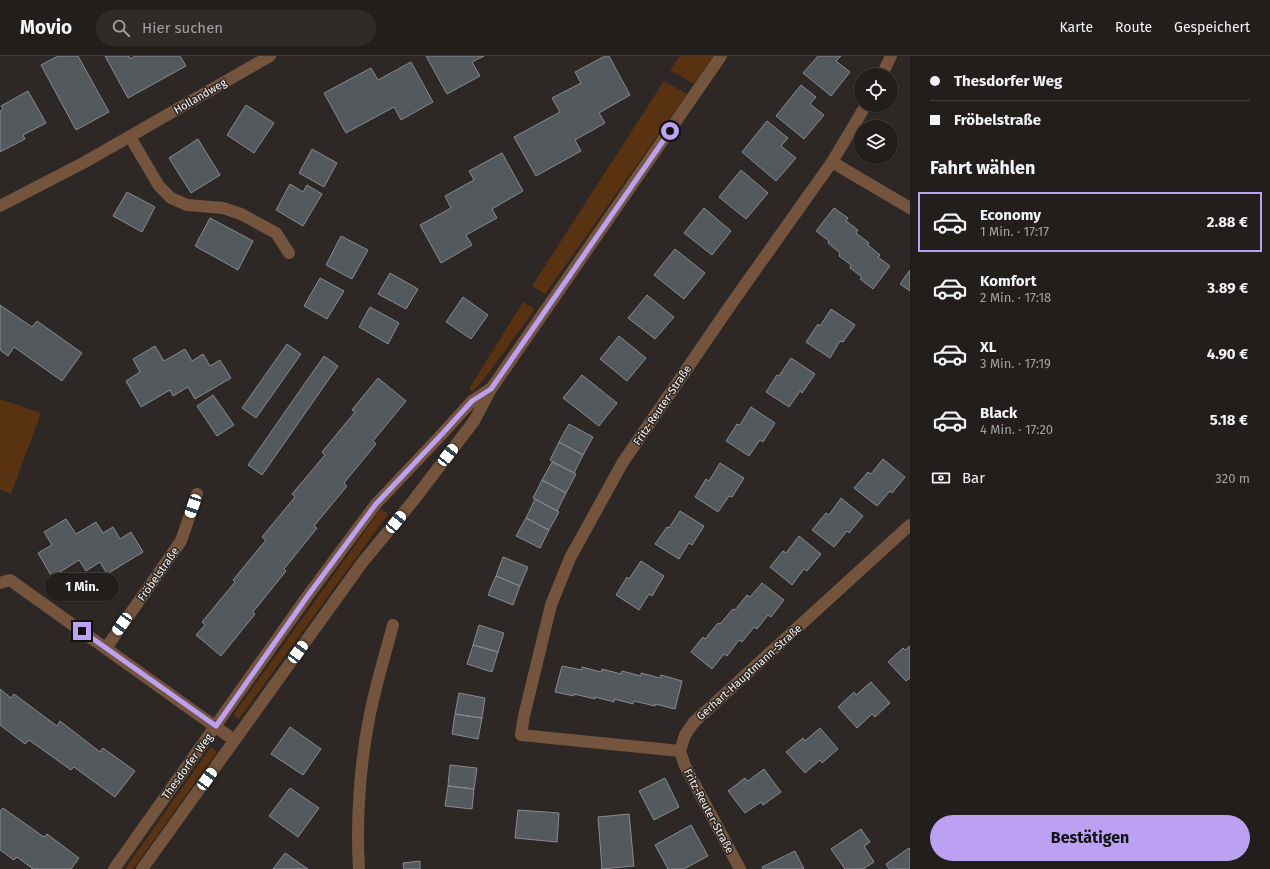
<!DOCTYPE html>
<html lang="de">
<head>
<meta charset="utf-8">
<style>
	body { margin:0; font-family:"Fira Sans",sans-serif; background:#2e2b29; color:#f1f3f6; height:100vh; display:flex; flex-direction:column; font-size:15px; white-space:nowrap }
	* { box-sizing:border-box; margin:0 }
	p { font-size:13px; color:#a2a2a3 }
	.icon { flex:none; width:22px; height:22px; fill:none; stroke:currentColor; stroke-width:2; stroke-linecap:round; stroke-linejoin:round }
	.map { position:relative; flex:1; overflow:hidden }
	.side { display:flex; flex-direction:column; background:#221e1c; width:360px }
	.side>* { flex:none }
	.hud { display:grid; align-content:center; height:88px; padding:0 20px; background:#221e1c }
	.controls { position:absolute; left:854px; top:12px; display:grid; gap:8px }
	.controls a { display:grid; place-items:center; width:44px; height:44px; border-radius:50%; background:#221e1c; box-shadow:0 1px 3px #0004,0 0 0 1px #3f3c3b; font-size:20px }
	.end { position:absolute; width:18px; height:18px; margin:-9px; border:5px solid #bca0f2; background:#111; box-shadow:0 0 0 2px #111 }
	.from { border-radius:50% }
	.bubble { position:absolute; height:28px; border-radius:14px; background:#221e1c; box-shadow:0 1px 3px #0004,0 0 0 1px #3f3c3b; font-size:13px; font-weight:700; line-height:28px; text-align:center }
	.car { position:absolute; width:12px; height:24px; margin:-12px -6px; border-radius:5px; box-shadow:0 0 3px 1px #0007; background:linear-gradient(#fff 24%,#345 0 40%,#fff 0 76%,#345 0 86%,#fff 0) }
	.hud b { display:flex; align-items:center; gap:14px; height:38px; font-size:15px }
	.hud b+b { border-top:1px solid #3f3c3b }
	.hud i { width:10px; height:10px; background:#f1f3f6 }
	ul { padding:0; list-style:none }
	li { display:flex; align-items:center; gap:12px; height:60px; margin:0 8px 6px; padding:0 12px; border:2px solid transparent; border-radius:0px }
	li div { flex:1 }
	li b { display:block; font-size:15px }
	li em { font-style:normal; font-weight:700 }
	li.current { border-color:#bca0f2 }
	li>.icon { width:36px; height:36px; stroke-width:1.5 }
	h2 { padding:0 20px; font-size:18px; line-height:48px }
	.pay { display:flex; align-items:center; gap:10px; height:44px; padding:0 20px; font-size:15px }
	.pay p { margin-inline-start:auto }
	.cta { display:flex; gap:8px; margin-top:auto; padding:8px 20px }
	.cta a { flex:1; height:46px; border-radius:24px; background:#bca0f2; color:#111; font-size:16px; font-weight:700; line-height:46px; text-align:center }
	header { display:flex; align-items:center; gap:24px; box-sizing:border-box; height:56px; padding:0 20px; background:#221e1c; border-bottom:1px solid #3f3c3b }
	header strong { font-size:19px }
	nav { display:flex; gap:22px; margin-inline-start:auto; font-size:14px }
	.search { width:280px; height:36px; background:#2e2b29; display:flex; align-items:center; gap:10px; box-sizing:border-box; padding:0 14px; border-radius:22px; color:#a2a2a3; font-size:15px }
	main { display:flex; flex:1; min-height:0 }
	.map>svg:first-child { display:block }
	.green { fill:#593211 }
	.building { fill:#53595c; stroke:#858b8f }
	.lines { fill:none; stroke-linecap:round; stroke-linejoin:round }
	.minor { stroke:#74543c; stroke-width:12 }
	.tertiary { stroke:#74543c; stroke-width:12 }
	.route { stroke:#bca0f2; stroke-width:5 }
	.labels { text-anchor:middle; stroke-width:3; stroke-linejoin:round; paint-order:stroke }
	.street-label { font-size:11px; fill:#f5f2ef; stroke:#2d2825 }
</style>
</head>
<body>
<header>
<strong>Movio</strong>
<div class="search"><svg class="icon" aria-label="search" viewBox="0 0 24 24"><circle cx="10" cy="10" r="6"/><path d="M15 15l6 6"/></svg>Hier suchen</div>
<nav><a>Karte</a><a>Route</a><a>Gespeichert</a></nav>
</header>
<main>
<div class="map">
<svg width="910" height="813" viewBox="0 0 910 813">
	<rect width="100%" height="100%" fill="#2d2825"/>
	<path class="green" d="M680,0H713L694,28L670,14Z
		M664,25L687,38L545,238L532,230Z
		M523,246L535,253L490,315L473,336L469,333Z
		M0,343L41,357L11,438L0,433Z
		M381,453L388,458L239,663L233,659Z
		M211,691L217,696L133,813H125Z"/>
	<path class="building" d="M58,0H78L109,56L76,74L41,9Z
		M105,0H129L130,3L135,0H180L186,10L128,42Z
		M426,0H484L472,6L480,20L447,38Z
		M605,0H609L630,39L599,57L605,67L575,84L581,95L536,120L514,81L560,56L552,42L581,27L575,16Z
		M818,0H841L836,5L850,16L831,40L803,17Z
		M411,6L433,46L401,64L394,51L346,77L324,37L371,12L378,24Z
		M801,29L816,41L810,48L824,59L804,83L776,60Z
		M28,35L46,67L23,79L25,83L0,96V55L3,53L1,50Z
		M246,49L274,67L254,97L227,79Z
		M767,65L788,82L781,90L796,102L776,125L742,96Z
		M198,83L220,119L191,137L169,102Z
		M312,93L337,107L324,131L299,117Z
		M502,97L523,135L492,153L497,162L466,179L472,189L441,207L420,169L451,152L445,140L474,124L469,115Z
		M741,114L768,137L746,163L719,141Z
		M290,128L303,136L307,129L322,138L303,170L276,154Z
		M127,136L155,151L142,176L113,160Z
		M704,152L731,175L712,199L684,177Z
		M834,152L848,162L846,165L858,174L856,177L869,187L868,189L880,199L878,201L890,210L873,233L860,223L862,221L850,212L851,209L839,200L840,197L828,187L829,185L816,175Z
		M210,162L253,185L238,214L195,190Z
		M341,180L368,194L352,223L326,209Z
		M675,193L705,217L684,243L654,219Z
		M910,214V235L900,228Z
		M390,217L418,233L406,253L378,238Z
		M320,222L344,235L327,263L304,250Z
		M647,239L674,261L655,283L628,262Z
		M463,241L488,259L471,283L446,266Z
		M0,249L32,271L37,265L82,297L62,325L14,291L8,300L0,294Z
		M370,251L399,267L388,288L359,271Z
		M831,253L855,269L843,286L840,285L830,302L806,286L818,268L820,270Z
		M619,280L646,302L627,325L600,303Z
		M287,288L301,298L256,362L242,352Z
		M155,290L164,305L185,293L192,305L203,298L210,310L220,304L231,322L195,343L188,331L173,340L170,334L141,351L126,325L140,316L133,303Z
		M324,300L338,310L262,419L248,409Z
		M791,302L815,318L802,337L800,335L789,351L766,336L777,319L779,320Z
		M582,319L617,347L599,370L563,342Z
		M378,322L406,345L373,385L376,388L344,427L347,430L314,470L317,472L284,513L286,515L253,556L255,558L221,600L196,579L205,569L202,566L235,526L233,524L266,484L262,481L295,441L292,438L325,399L322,396L355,356L352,354Z
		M213,339L234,369L217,380L197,350Z
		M751,351L775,367L763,386L760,384L749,400L726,385L737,368L740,369Z
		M569,368L593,381L583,399L559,386Z
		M559,386L583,399L574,417L550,404Z
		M883,403L905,421L892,437L890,435L877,450L854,432L868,416L871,418Z
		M552,406L576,418L566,437L542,424Z
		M720,407L744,422L732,441L729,440L718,456L695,441L706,423L709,425Z
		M542,424L566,437L557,455L533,442Z
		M841,442L863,460L849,477L847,475L834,491L812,474L826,457L829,459Z
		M535,443L559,456L549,474L526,462Z
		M680,455L704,470L692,489L689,487L679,503L655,488L667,471L669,472Z
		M526,462L549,474L540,492L516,480Z
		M66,463L76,478L96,466L103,477L113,471L120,483L131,476L143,496L107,518L100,506L86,515L79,504L52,521L38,497L52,489L44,476Z
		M799,480L821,498L807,515L804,513L792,529L770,511L783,495L786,497Z
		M503,501L528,511L520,530L496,520Z
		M641,505L664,520L652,540L649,538L639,554L616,539L627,521L629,523Z
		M496,520L520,530L513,549L488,539Z
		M762,527L784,544L771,561L768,559L757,573L754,571L742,586L739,584L727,600L724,598L712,613L691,596L703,581L705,583L718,567L720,568L733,553L735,554L747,539L750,541Z
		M479,569L504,577L498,596L473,589Z
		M473,589L498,596L492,616L467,608Z
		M910,590V622L906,625L888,606L903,592L905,594Z
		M562,610L582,614V611L601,616L602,613L621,618L622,615L641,620V617L660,622L661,619L682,625L675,653L655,648V650L634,645L633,648L614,643V646L595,641V643L574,638V640L555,636Z
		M871,626L890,647L875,661L872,658L857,672L838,651L854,636L856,639Z
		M0,633L11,642L14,638L57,670L60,665L100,696L103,692L135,715L115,741L74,711L71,714L29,684L25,688L0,669Z
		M459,637L485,642L482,662L455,658Z
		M455,658L482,662L478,683L452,678Z
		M290,671L321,693L303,719L271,698Z
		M820,672L838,693L822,707L820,704L805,717L786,696L803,682L805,685Z
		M450,709L477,712L474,733L448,730Z
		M764,713L781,736L763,749L761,746L745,757L728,735L745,722L748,725Z
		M665,722L679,751L654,764L639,735Z
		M448,730L474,733L472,753L445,750Z
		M290,732L319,752L298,781L269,760Z
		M3,752L44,781L47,778L79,802L71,813H33L17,801L14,804L0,794V755Z
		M518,754L559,757L557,786L515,782Z
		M629,758L634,810L602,813L598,761Z
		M691,769L708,800L684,813H668L655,789Z
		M861,773L870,786L864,790L874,806L863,813H845L831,793Z
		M909,792L910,794V813H889L886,808Z
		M795,795L804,813H763L762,811Z
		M285,797L308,813H273Z
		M420,805V813H404L403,807Z"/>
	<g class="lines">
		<path class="minor" d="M882,19L891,0
			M130,81L159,130L171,142L187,149L223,152L241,158L276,177L289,197
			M832,106L910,152
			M0,150L85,106L270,0
			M0,527L10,524L234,684
			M106,592L181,485L197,438
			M680,695L521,679L524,660L551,549L570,502L623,406L732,247L832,106L866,49
			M680,695L685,679L694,666L910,469
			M680,695L685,710L740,813
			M359,813C356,764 360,706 370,658C376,628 385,599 393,569"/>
		<path class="tertiary" d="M114,813L309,538L376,448L442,378L472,345L490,333
			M142,813L362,507L413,445L474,365L491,333L721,0"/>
	</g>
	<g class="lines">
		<path class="route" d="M82,575L216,670L309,538L376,448L442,378L472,345L491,333L670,75"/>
	</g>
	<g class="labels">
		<g class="street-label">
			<text transform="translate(200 40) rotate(-30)" y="4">Hollandweg</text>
			<text transform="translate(662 349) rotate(-56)" y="4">Fritz-Reuter-Straße</text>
			<text transform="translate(158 518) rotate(-55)" y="4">Fröbelstraße</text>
			<text transform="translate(749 616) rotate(-42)" y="4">Gerhart-Hauptmann-Straße</text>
			<text transform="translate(187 710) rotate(-54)" y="4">Thesdorfer Weg</text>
			<text transform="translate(709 755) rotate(62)" y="4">Fritz-Reuter-Straße</text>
		</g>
	</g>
</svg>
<div class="controls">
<a><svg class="icon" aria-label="locate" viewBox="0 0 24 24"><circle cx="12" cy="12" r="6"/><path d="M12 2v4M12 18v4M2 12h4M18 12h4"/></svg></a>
<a><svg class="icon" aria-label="layers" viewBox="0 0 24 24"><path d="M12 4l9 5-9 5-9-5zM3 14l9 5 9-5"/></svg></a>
</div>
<i class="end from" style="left:670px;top:75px"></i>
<i class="end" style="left:82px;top:575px"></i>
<div class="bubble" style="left:45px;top:517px;width:74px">1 Min.</div>
<i class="car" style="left:448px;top:399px;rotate:38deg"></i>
<i class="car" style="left:193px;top:450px;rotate:199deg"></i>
<i class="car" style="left:396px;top:466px;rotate:39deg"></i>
<i class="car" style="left:122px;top:568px;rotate:215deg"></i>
<i class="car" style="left:298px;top:596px;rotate:36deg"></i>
<i class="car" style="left:207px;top:723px;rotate:36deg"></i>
</div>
<section class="side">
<div class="hud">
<b><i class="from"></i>Thesdorfer Weg</b>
<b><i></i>Fröbelstraße</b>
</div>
<h2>Fahrt wählen</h2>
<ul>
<li class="current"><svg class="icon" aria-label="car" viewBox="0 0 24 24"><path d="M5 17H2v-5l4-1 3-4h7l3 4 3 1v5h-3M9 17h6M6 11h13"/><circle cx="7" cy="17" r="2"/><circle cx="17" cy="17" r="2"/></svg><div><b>Economy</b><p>1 Min. · 17:17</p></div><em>2.88 €</em></li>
<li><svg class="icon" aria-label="car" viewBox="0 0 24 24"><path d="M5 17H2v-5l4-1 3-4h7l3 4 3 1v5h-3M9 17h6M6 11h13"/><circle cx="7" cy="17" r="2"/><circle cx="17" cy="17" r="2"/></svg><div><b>Komfort</b><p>2 Min. · 17:18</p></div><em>3.89 €</em></li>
<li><svg class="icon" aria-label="car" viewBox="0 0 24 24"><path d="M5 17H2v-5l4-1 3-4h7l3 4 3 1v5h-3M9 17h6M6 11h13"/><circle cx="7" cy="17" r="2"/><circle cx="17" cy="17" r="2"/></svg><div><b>XL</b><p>3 Min. · 17:19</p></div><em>4.90 €</em></li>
<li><svg class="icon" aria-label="car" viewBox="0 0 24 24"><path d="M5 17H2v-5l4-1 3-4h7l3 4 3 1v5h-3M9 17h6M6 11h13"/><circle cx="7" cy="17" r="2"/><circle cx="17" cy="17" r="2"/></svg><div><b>Black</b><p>4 Min. · 17:20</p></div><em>5.18 €</em></li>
</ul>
<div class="pay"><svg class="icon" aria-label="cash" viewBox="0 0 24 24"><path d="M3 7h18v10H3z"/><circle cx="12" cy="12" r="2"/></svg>Bar<p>320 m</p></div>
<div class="cta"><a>Bestätigen</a></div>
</section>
</main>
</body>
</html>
